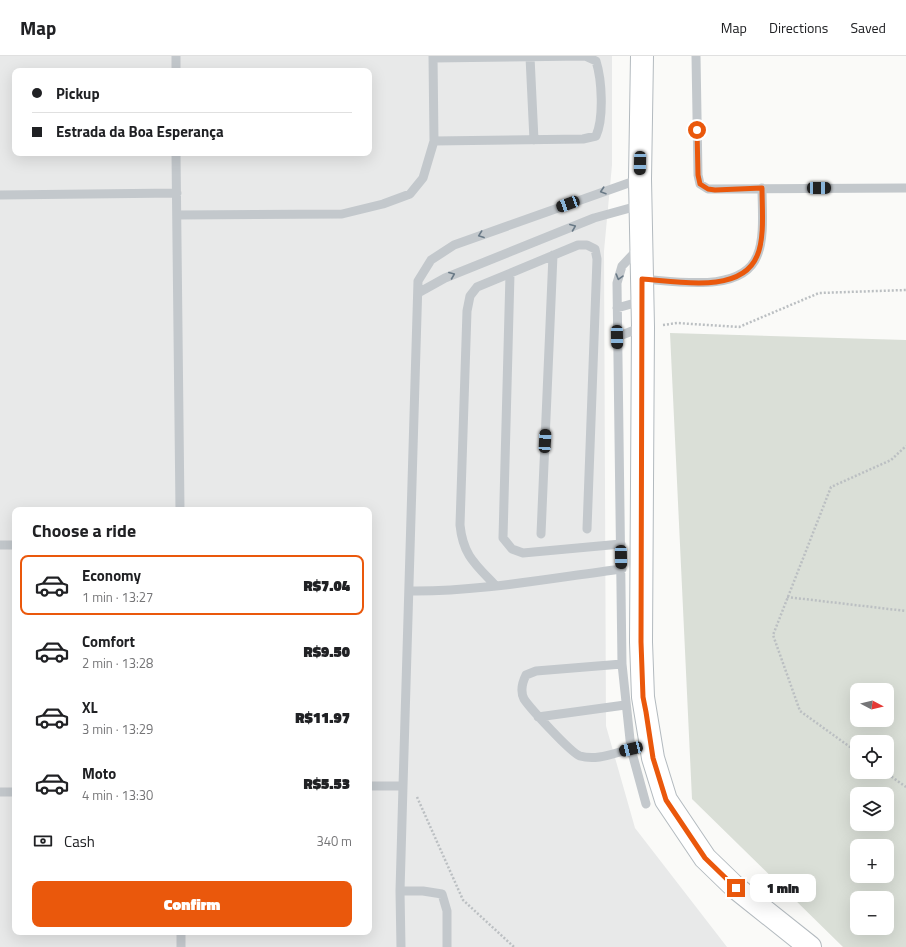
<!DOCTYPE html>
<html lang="en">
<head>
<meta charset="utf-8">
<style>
	body { margin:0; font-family:"Titillium Web",sans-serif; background:#f2f2f2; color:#202124; height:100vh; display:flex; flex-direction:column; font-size:15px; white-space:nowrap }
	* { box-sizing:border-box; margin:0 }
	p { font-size:13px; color:#757577 }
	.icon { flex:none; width:22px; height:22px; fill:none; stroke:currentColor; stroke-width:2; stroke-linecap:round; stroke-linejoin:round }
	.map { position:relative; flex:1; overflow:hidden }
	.panel { position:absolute; left:12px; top:451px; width:360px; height:428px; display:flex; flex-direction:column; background:#fff; border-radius:8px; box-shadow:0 4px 16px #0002 }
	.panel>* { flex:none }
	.banner { position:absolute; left:12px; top:12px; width:360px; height:88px; border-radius:8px; box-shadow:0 4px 16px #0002; display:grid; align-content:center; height:88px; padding:0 20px; background:#fff }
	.needle { width:26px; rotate:97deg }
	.tools { position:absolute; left:850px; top:627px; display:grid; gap:8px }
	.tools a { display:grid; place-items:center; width:44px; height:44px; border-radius:8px; background:#fff; box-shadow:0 4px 16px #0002; font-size:20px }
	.end { position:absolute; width:18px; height:18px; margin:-9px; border:5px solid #ea580c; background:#fff; box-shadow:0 0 0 2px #fff }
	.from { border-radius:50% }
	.bubble { position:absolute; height:28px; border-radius:8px; background:#fff; box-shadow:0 4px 16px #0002; font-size:13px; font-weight:800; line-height:28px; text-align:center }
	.car { position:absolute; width:12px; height:24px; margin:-12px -6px; border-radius:5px; box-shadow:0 0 3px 1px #0007; background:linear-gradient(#222 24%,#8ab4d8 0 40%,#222 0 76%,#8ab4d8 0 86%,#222 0) }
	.banner b { display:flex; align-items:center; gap:14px; height:38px; font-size:15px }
	.banner b+b { border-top:1px solid #e0e0e0 }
	.banner i { width:10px; height:10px; background:#202124 }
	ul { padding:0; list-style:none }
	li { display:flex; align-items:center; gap:12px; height:60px; margin:0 8px 6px; padding:0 12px; border:2px solid transparent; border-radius:8px }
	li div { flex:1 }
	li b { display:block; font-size:15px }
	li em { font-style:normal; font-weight:800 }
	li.active { border-color:#ea580c }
	li>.icon { width:36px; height:36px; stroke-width:1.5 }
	h2 { padding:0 20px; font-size:18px; line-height:48px }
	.pay { display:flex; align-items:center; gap:10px; height:44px; padding:0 20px; font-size:15px }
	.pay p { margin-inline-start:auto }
	.button { display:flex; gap:8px; margin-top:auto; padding:8px 20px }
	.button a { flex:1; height:46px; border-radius:8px; background:#ea580c; color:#fff; font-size:16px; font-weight:800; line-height:46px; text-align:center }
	header { display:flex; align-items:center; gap:24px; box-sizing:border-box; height:56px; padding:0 20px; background:#fff; border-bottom:1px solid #e0e0e0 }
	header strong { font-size:19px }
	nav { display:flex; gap:22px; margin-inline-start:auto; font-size:14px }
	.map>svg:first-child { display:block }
	.built { fill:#e8e9e9; fill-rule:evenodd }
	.green { fill:#dadfd7; fill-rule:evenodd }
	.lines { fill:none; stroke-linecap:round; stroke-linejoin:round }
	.secondary-casing { stroke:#b3babf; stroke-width:24 }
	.path { stroke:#bbbfc2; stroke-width:2.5; stroke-dasharray:2 2; stroke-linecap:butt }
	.service { stroke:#c3c8cc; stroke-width:9 }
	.secondary { stroke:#fff; stroke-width:22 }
	.oneway { stroke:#6a7a87 }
	.route { stroke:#ea580c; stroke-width:5 }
</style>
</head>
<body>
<header>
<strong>Map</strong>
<nav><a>Map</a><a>Directions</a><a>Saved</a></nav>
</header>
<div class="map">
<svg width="906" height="891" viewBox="0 0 906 891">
	<rect width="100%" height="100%" fill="#fafaf8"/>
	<path class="built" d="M0,0H612V109L604,195L606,670L635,772L727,891H0ZM15,15H369V97H15ZM15,454H369V876H15Z"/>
	<path class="green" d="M670,277L906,284V891H843L692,743ZM857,634H887V664H857ZM857,686H887V716H857ZM857,738H887V768H857ZM857,790H887V820H857ZM857,842H887V872H857Z"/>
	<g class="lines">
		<defs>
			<path id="secondary" d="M642,0L640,123L643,271L641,586L643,641L653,702L666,744L705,802L736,832L810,891"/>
		</defs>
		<use href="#secondary" class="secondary-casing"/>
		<path class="path" d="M663,269L677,267L739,271L819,237L906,234
			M787,541L906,555
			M857,696L800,655L773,579L831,431L891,404L906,390
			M885,716L906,731
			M417,741L463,844L514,891"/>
		<path class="service" d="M176,0V15
			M696,0L698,119L700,128L708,133L906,132
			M530,1L534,84
			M433,2L585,0L596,5C602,24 604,62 596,80L583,83L434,85
			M176,97L180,454
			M0,139L177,137
			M177,159L342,158L383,148L410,138L423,122L434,85L433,0
			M638,193L622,210L617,227L622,608L631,693L646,748
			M510,218L503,482L512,493L523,497L621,488
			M642,223C675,225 742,238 757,200C765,182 762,152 762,132
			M418,237L445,222L594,162L641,149
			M617,252L642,245
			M617,281L642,271
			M541,478L553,199
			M0,489H15
			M495,529C475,508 463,499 460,469L467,255L470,240L477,231L578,189H587L595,193L597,203L587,473
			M409,535C479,536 551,522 622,513
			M622,608L536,615L526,619C522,627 520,635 524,643C530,652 571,697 580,700C597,705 614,697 631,693
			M538,661L625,649
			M369,730H403
			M0,736H15
			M400,835H423L442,838L447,855V891
			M181,876V891
			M401,891L400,835L403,730L418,225L431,204L454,189L640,123"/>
		<use href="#secondary" class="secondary"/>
	</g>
	<defs><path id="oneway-chevron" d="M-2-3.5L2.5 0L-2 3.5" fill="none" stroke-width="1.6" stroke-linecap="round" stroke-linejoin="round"/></defs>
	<g class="oneway">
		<use href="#oneway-chevron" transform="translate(603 135) rotate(162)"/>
		<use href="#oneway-chevron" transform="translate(573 171) rotate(-22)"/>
		<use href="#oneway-chevron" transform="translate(481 179) rotate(160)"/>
		<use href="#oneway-chevron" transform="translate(452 219) rotate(-22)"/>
		<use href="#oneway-chevron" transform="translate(619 221) rotate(106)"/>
	</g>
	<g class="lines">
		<path class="route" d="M697,74L698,119L700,128L708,133L715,134L762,132C762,152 765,182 757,200C741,239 675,225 642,223L641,586L643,641L646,656L653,702L666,744L705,802L736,832"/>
	</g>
</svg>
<div class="tools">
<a><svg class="needle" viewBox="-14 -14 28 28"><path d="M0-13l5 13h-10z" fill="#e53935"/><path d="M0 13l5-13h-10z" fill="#757577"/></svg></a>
<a><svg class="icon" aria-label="locate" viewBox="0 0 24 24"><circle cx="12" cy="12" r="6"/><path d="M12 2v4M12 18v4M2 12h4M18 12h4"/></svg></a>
<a><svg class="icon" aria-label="layers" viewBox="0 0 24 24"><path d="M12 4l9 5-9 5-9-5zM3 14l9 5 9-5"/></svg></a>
<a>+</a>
<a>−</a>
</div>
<i class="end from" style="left:697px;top:74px"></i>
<i class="end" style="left:736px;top:832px"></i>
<div class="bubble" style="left:750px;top:818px;width:66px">1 min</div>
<i class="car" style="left:640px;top:107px;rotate:181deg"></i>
<i class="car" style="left:819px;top:132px;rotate:90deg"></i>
<i class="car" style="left:568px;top:148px;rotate:250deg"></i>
<i class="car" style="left:617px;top:281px;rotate:179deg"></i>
<i class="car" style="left:545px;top:385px;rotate:3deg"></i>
<i class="car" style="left:621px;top:501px;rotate:179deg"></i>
<i class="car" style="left:631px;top:693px;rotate:256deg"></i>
<div class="banner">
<b><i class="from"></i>Pickup</b>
<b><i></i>Estrada da Boa Esperança</b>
</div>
<section class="panel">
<h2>Choose a ride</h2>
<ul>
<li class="active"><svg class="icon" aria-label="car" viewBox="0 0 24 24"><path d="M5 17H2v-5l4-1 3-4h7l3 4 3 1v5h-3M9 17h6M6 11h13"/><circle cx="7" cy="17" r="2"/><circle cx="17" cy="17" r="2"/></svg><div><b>Economy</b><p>1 min · 13:27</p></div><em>R$7.04</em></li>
<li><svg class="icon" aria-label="car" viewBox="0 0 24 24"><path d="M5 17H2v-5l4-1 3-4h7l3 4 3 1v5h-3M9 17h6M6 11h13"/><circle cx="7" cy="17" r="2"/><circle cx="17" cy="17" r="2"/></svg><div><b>Comfort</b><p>2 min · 13:28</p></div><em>R$9.50</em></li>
<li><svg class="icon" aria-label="car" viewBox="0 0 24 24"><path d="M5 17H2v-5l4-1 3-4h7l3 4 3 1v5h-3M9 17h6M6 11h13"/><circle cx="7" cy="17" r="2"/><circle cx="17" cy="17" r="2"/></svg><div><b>XL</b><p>3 min · 13:29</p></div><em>R$11.97</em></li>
<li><svg class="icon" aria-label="car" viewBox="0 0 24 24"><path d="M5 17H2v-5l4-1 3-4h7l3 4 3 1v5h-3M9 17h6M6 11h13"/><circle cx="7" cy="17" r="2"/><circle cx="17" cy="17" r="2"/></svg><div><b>Moto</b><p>4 min · 13:30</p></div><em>R$5.53</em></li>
</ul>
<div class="pay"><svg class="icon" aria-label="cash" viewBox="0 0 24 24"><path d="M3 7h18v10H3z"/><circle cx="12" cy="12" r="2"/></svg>Cash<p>340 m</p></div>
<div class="button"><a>Confirm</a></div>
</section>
</div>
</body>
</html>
